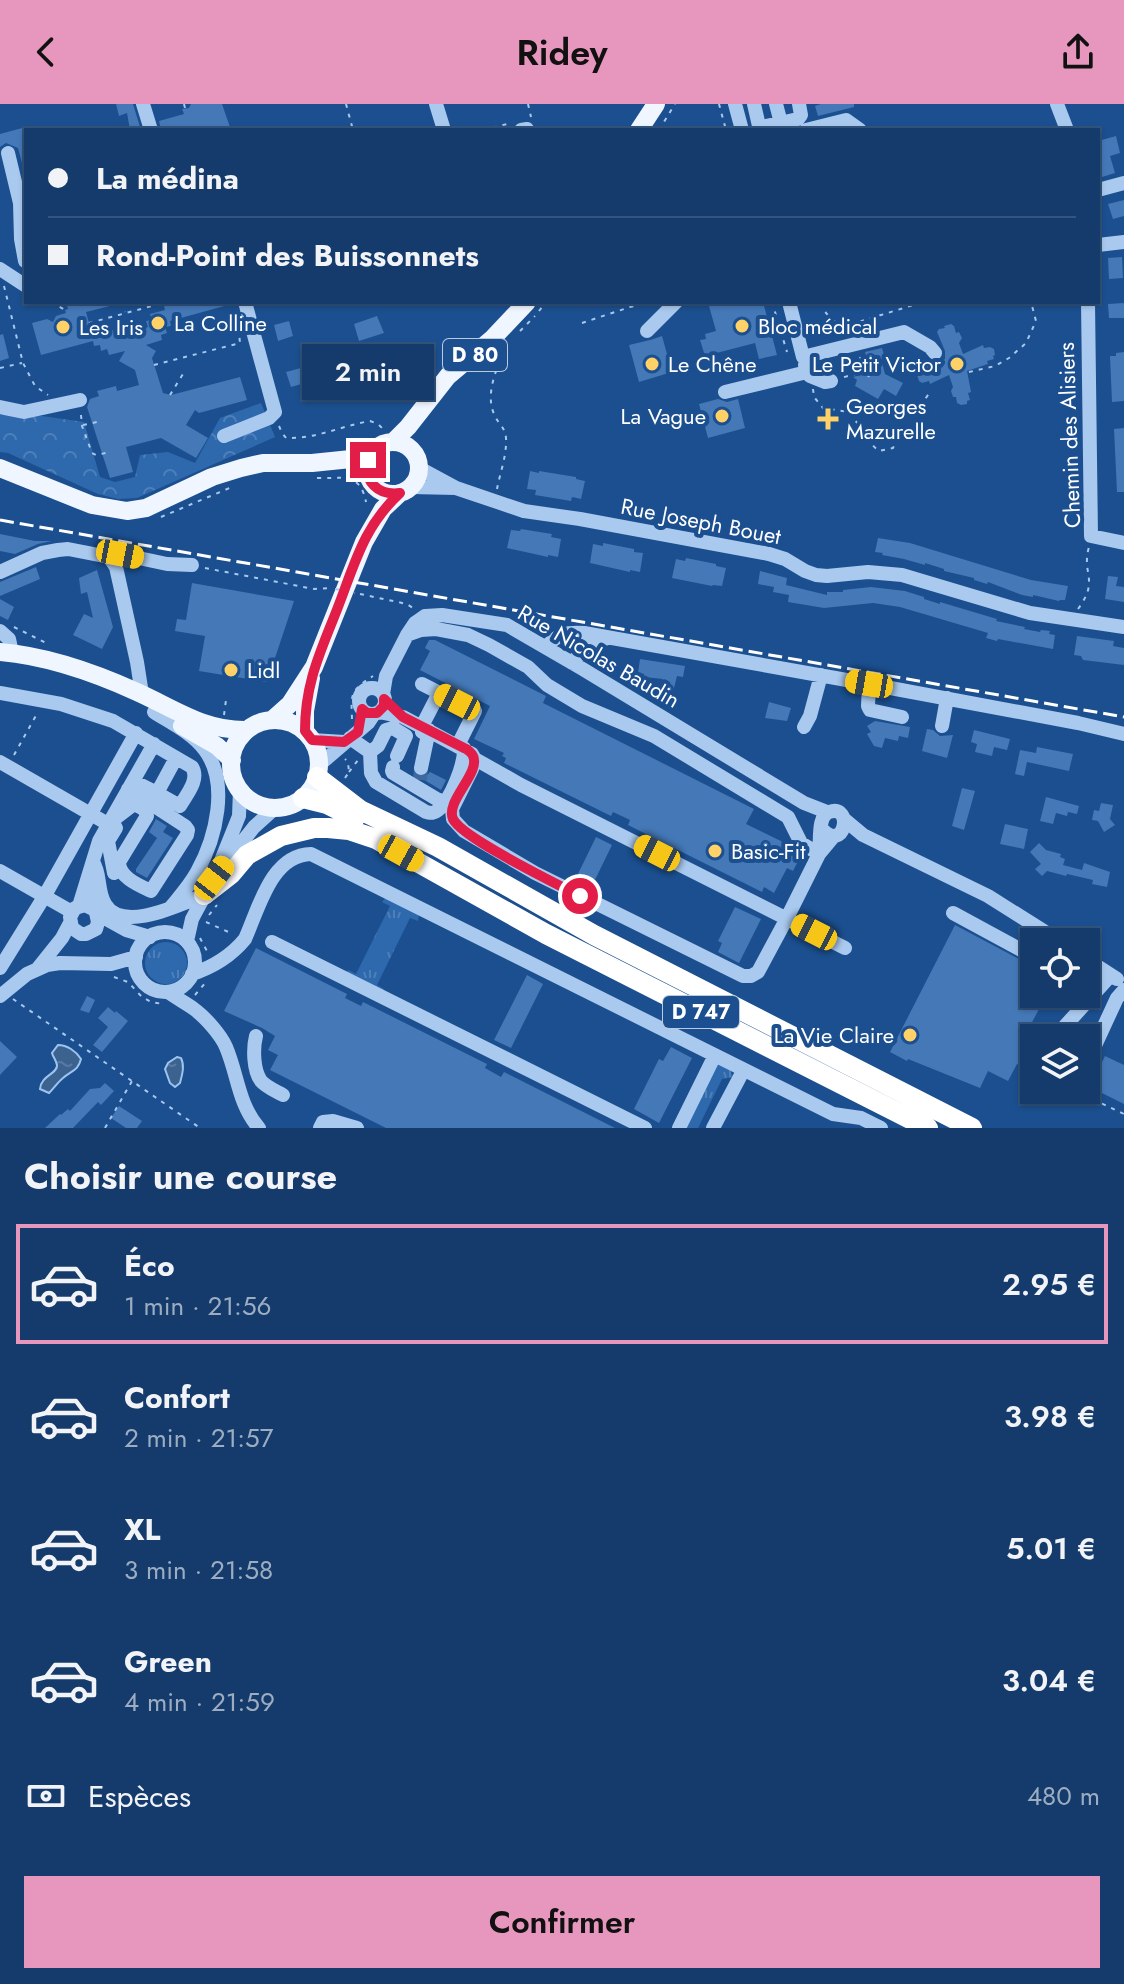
<!DOCTYPE html>
<html lang="fr">
<head>
<meta charset="utf-8">
<style>
	body { margin:0; font-family:Jost,sans-serif; background:#1d4271; color:#f1f3f6; height:100vh; display:flex; flex-direction:column; font-size:30px; white-space:nowrap }
	* { box-sizing:border-box; margin:0 }
	p { font-size:26px; color:#9dadc1 }
	.icon { flex:none; width:44px; height:44px; fill:none; stroke:currentColor; stroke-width:2; stroke-linecap:round; stroke-linejoin:round }
	.map { position:relative; height:1024px; overflow:hidden }
	.sheet { display:flex; flex-direction:column; background:#143b6b; flex:1 }
	.sheet>* { flex:none }
	.guide { position:absolute; left:24px; top:24px; width:1076px; height:176px; border-radius:0px; box-shadow:0 2px 6px #0004,0 0 0 2px #33557e; display:grid; align-content:center; height:176px; padding:0 24px; background:#143b6b }
	.controls { position:absolute; left:1020px; top:824px; display:grid; gap:16px }
	.controls a { display:grid; place-items:center; width:80px; height:80px; border-radius:0px; background:#143b6b; box-shadow:0 2px 6px #0004,0 0 0 2px #33557e; font-size:40px }
	.end { position:absolute; width:36px; height:36px; margin:-18px; border:10px solid #e11d48; background:#fff; box-shadow:0 0 0 4px #fff }
	.from { border-radius:50% }
	.bubble { position:absolute; height:56px; border-radius:0px; background:#143b6b; box-shadow:0 2px 6px #0004,0 0 0 2px #33557e; font-size:26px; font-weight:600; line-height:56px; text-align:center }
	.car { position:absolute; width:24px; height:48px; margin:-24px -12px; border-radius:10px; box-shadow:0 0 6px 2px #0007; background:linear-gradient(#f5c518 24%,#345 0 40%,#f5c518 0 76%,#345 0 86%,#f5c518 0) }
	.guide b { display:flex; align-items:center; gap:28px; height:76px; font-size:30px }
	.guide b+b { border-top:2px solid #33557e }
	.guide i { width:20px; height:20px; background:#f1f3f6 }
	ul { padding:0; list-style:none }
	li { display:flex; align-items:center; gap:24px; height:120px; margin:0 16px 12px; padding:0 8px; border:4px solid transparent; border-radius:0px }
	li div { flex:1 }
	li b { display:block; font-size:30px }
	li em { font-style:normal; font-weight:600 }
	li.selected { border-color:#e797bd }
	li>.icon { width:72px; height:72px; stroke-width:1.5 }
	h2 { padding:0 24px; font-size:36px; line-height:96px }
	.pay { display:flex; align-items:center; gap:20px; height:88px; padding:0 24px; font-size:30px }
	.pay p { margin-inline-start:auto }
	.cta { display:flex; gap:16px; margin-top:auto; padding:16px 24px }
	.cta a { flex:1; height:92px; border-radius:0px; background:#e797bd; color:#111; font-size:32px; font-weight:600; line-height:92px; text-align:center }
	header { display:flex; justify-content:space-between; align-items:center; height:104px; padding:0 24px; background:#e797bd; color:#111; font-size:36px; font-weight:600 }
	.map>svg:first-child { display:block }
	.grass { fill:url(#grass-tufts) }
	.forest { fill:url(#forest-crowns) }
	.water { fill:url(#water-ripples); stroke:#9cc4f0; stroke-width:2 }
	.building { fill:#4478b7 }
	.lines { fill:none; stroke-linecap:round; stroke-linejoin:round }
	.minor-tunnel { stroke:#3d69a0; stroke-width:14; stroke-dasharray:14 7; stroke-linecap:butt }
	.path { stroke:#a9c9ee; stroke-width:2; stroke-dasharray:4 6; stroke-linecap:butt }
	.minor { stroke:#a9c9ee; stroke-width:14 }
	.major { stroke:#f0f6ff; stroke-width:18 }
	.highway { stroke:#fff; stroke-width:20 }
	.rail { stroke:#fff; stroke-width:3; stroke-dasharray:14 6; stroke-linecap:butt }
	.path-bridge { stroke:#a9c9ee; stroke-width:2; stroke-dasharray:4 6; stroke-linecap:butt }
	.route { stroke:#e11d48; stroke-width:10 }
	.poi-dot { fill:#ffd166; stroke:#1b4f8f; stroke-width:3 }
	.labels { text-anchor:middle; stroke-width:8; stroke-linejoin:round; paint-order:stroke }
	.shield { fill:#1b4f8f; stroke:#bbcadd; stroke-width:2 }
	.shield-label { font-size:20px; font-weight:bold; fill:#fff }
	.poi-label { font-size:22px; fill:#fff; stroke:#1b4f8f; text-anchor:start }
	.street-label { font-size:22px; fill:#fff; stroke:#1b4f8f }
</style>
</head>
<body>
<header><svg class="icon" aria-label="back" viewBox="0 0 24 24"><path d="M15 5l-7 7 7 7"/></svg>Ridey<svg class="icon" aria-label="share" viewBox="0 0 24 24"><path d="M12 15V3M7 8l5-5 5 5M5 13v7h14v-7"/></svg></header>
<div class="map">
<svg width="1124" height="1024" viewBox="0 0 1124 1024">
	<defs>
		<pattern id="grass-tufts" width="24" height="20" patternUnits="userSpaceOnUse" patternTransform="scale(2)"><rect width="24" height="20" fill="#2e69ad"/><path d="M3 7l-1-3M5 7V3M7 7l1-3M15 17l-1-3M17 17v-4M19 17l1-3" fill="none" stroke="#4d80b9"/></pattern>
		<pattern id="forest-crowns" width="20" height="18" patternUnits="userSpaceOnUse" patternTransform="scale(2)"><rect width="20" height="18" fill="#2e69ad"/><path d="M2 6a3 3 0 1 1 6 0M12 15a3 3 0 1 1 6 0" fill="none" stroke="#4d80b9"/></pattern>
		<pattern id="water-ripples" width="26" height="14" patternUnits="userSpaceOnUse" patternTransform="scale(2)"><rect width="26" height="14" fill="#3c6290"/><path d="M2 4q2-2 4 0t4 0M15 11q2-2 4 0t4 0" fill="none" stroke="#597aa1"/></pattern>
	</defs>
	<rect width="100%" height="100%" fill="#1b4f8f"/>
	<path class="grass" d="M385,794L419,810L418,817L410,814L377,881L384,885L382,887L347,868L348,866L356,870L390,802L382,798Z
		M145 859a21 21 0 1 1 42 0a21 21 0 1 1-42 0Z
		M717,960L730,965L733,973L722,975L698,1024H683Z"/>
	<path class="forest" d="M261,299L275,333L137,394L118,395L98,390L8,349L0,348V311L42,312L84,318L100,373L115,378L135,373L140,351L168,348L195,359L220,314Z"/>
	<path class="water" d="M58,941C67,941 76,947 81,955C78,967 72,966 63,974C58,978 54,984 49,989L40,985C41,971 58,970 57,961C56,956 53,953 52,949Z
		M177,953L181,954C185,962 182,971 180,979L175,983L170,979L165,965L168,959Z"/>
	<path class="building" d="M116,0H133L141,26H130L127,9L119,12Z
		M191,0H222L231,26H161L159,17L184,10L182,5L189,4Z
		M821,0H854V3L818,12L815,2Z
		M26,23V63H23L18,44L6,39L0,43V30Z
		M1116,32L1120,49L1110,52L1115,69L1102,73L1098,57L1102,48L1098,46V37Z
		M1124,96V112L1113,115L1108,100Z
		M1122,153L1123,174L1109,175L1108,154Z
		M66,198H114V201L86,208L91,226L106,222L107,228L113,226L114,232L148,223L146,217L152,216L150,210L165,206L163,198H228V201L170,217L171,222L165,223L167,229L161,231L162,236L146,241L156,247L152,254L163,289L171,291L240,273L247,296L199,309L195,306L186,321L208,334L196,354L161,334L126,343L133,368L110,374L87,303L90,295L99,292L97,287L116,282L117,287L139,281L135,266L119,257L125,247L109,251L107,245L101,247L100,241L94,242L93,237L41,251L32,219L47,215L53,218L56,212L66,209L65,206L68,205Z
		M726,198H763L777,251L759,255L755,239L705,252L700,236L706,235L705,230L716,227L709,202Z
		M1124,199V214H1109L1108,200Z
		M377,212L384,229L359,237L354,220Z
		M289,217L293,232L278,237L274,221Z
		M951,220L954,222L956,229L959,228L962,234L959,239L963,250L983,241L984,244L990,243L994,245L995,251L993,252L994,255L987,257L988,260L967,267L971,288L968,289L970,296L967,297V300L961,301L957,299L956,293H953L951,287L953,283L949,271L930,280L929,277L922,279L919,277L917,271L919,270L917,264L919,261L937,259L945,255V247L937,228L939,225L945,224L944,222Z
		M3,230L9,254L0,257V231Z
		M662,232L672,268L639,278L629,241L650,236Z
		M882,244L885,254L881,255L885,270L903,279L896,292L884,285L878,295L855,282L857,276L853,273L871,268L865,248Z
		M1124,248V297L1112,298L1110,252H1116V249Z
		M301,264L305,279L291,283L286,268Z
		M718,295L727,298L738,295L745,324L708,334L699,300Z
		M1124,324V388H1117L1114,325Z
		M530,367L539,369V367L576,373V375L585,377L581,395L572,393L571,397L535,391L536,386L527,385Z
		M521,425L552,430L551,433L561,435L558,453L548,451V453L507,444L511,426L520,427Z
		M0,430L35,437H52L38,440L15,450L0,447Z
		M878,434L910,439L1031,476L1068,482L1065,496H1060L1059,497L1033,491V493L1022,491L988,478L987,480L974,476V474L944,467V465L925,459V461L904,455L882,451L883,449L875,448Z
		M603,439L634,445V448L643,449L640,468L630,466V468L590,459L593,440L603,442Z
		M686,454L716,460V462L726,464L722,482L713,481L712,482L672,474L676,455L685,457Z
		M36,463L40,475L0,492V478Z
		M97,466L113,523L102,545L73,531L84,510L93,514L87,488L81,490L79,474Z
		M760,467L787,474L786,481L827,491V488H843V486L871,483L905,487L924,493V495L940,500V498L997,515L996,517L1025,523L1024,525L1040,528L1041,526L1050,527L1049,530L1055,531L1053,545L998,535L997,537L986,534L988,529L900,503L873,499L824,504L788,498L789,491L773,488L774,483L758,480Z
		M1108,472L1118,473L1116,482L1124,483V498L1105,495Z
		M192,479L294,497L267,578L199,567L205,532L175,527L177,515L186,516Z
		M0,495L14,503L8,516L0,512Z
		M1077,532L1114,537L1113,542L1124,544V561L1083,556L1081,552L1074,551Z
		M429,536H435L546,592L543,599L754,705L746,720L791,742L801,751L793,767L787,764L774,789L764,783L762,788L628,721L630,716L613,708L611,712L504,659L506,654L502,652L504,649L474,635L490,602L420,566L430,547L425,544Z
		M640,555L685,562L683,573L677,572L671,596L657,589L663,575L644,573V570L638,569Z
		M769,598L791,604L787,617L765,614Z
		M875,617L910,623L908,634L899,632L898,637L885,634L882,644L874,642L867,630L871,628L867,622Z
		M927,625L933,626L940,632L953,631L947,654L922,647Z
		M974,626L1010,635L1007,646L994,643L992,652L975,648L977,640L971,638Z
		M1037,643L1073,650L1069,667L1027,658L1024,672L1015,670L1020,646L1036,649Z
		M430,668L446,676L441,686L421,674L425,673Z
		M962,684L975,687L964,726L952,722Z
		M1046,693L1079,702L1077,710L1068,708L1067,712L1056,709L1053,720L1040,717Z
		M1101,699L1113,701L1110,715L1115,721L1104,728L1098,717L1092,716L1094,706L1099,707Z
		M156,715L167,722L163,728L173,734L147,774L136,768V765L157,734L149,728Z
		M1005,720L1028,725L1024,745L1000,740Z
		M596,733L612,741L591,784L575,776Z
		M1039,739L1046,746L1061,750L1060,753L1065,755L1063,761L1082,766L1084,759L1110,768L1107,783L1092,780L1093,776L1067,770L1066,772L1047,767L1042,772L1035,765L1041,760L1030,748Z
		M735,803L761,815L739,859L718,848L722,839L718,837Z
		M955,821L1034,863V890H1047L1030,922L1054,934H1034V945L1025,963L1017,960L1008,977L988,967L980,984L908,955L907,957L890,948Z
		M256,844L347,890L345,894L361,902L363,898L487,960L485,964L501,973L504,968L615,1024H386L270,966L278,951L268,946L275,932L262,924L224,907Z
		M527,871L543,880L511,944L494,936Z
		M87,892L95,896L89,909L80,906Z
		M108,903L115,909L116,907L128,917L102,948L93,941L108,923L98,914Z
		M0,937L17,953L0,971Z
		M671,943L692,954L659,1019L634,1005L659,955L663,957Z
		M1105,952L1124,961V1000L1090,983Z
		M105,979L114,987L101,1001L98,998L73,1024H45L60,1010L61,1011L68,1005L70,1007L90,985L100,984Z
		M119,1002L142,1017L137,1024H126L111,1014Z"/>
	<g class="lines">
		<path class="minor-tunnel" d="M420,676L421,664"/>
		<path class="path" d="M184,0L185,4
			M346,0L353,26
			M528,0L531,13
			M719,0L726,26
			M483,26L511,19
			M659,26L675,0
			M4,182L23,259L35,282L48,291
			M51,198L65,206
			M123,198L125,208
			M772,198L787,248
			M823,198L826,209L834,217L849,221L923,198
			M539,207L546,198
			M89,219L163,199
			M582,219L630,203L653,198
			M520,227L535,212
			M860,253L862,268L872,274
			M154,261L240,239L239,229
			M0,264L22,259
			M969,268L995,262L1009,254L1026,239L1036,217L1031,198
			M844,273L861,269
			M813,285L814,293L823,304L849,308C860,321 866,337 879,347L893,344C899,332 894,324 900,310L917,307L930,288
			M170,291L183,270
			M81,311L82,322L92,349L96,351L106,349
			M83,321L97,318
			M279,322L282,329L286,334C316,335 341,322 370,317L378,320L384,326
			M317,374C341,375 360,367 366,398
			M497,385C500,369 507,351 506,334C505,323 499,321 495,312C484,291 497,263 506,243
			M161,413L232,383
			M205,464L314,485L329,484
			M360,490L407,500L413,504
			M1078,505C1100,475 1081,471 1089,443
			M14,523L48,540
			M224,611L226,596
			M352,615C351,589 350,587 373,572
			M14,651L38,608
			M349,668L358,656
			M345,674L349,668L348,658L345,655
			M209,811L217,801
			M206,818L233,830
			M200,834L208,849
			M114,873L128,878L142,893L151,898L163,900
			M195,891L206,878
			M13,895L200,1024
			M1084,991L1124,1010
			M105,1024L132,977"/>
		<path class="minor" d="M143,0L151,26
			M436,0L444,26
			M735,0L742,26
			M754,0L759,22L762,23L798,15L801,11L799,0
			M776,0L781,19
			M1057,0L1067,26
			M521,26L527,25
			M806,26L846,16L860,26
			M8,49L20,99L21,135L25,157
			M1098,86L1124,79
			M1098,141L1124,138
			M0,165L26,182
			M789,198L803,253L904,228L930,243L935,249
			M1088,198L1091,432L1124,439
			M647,227L676,198
			M805,261L810,272L825,278L831,277
			M725,288L807,268
			M0,303L24,308L80,296
			M224,332L269,314L275,308L245,198
			M411,383L456,384L419,364
			M456,384L524,407L580,415L769,450L785,455L805,467L816,471L827,472L868,468L902,471L1030,509L1124,523
			M109,453L116,463L137,558L142,590
			M0,468L42,449L58,446L68,445L109,453L120,450L167,460L192,461
			M0,527L9,535L12,549
			M407,531L421,526L436,525L468,531L489,541L528,563L547,581L582,602L654,632L788,713L801,739L819,750
			M546,543C559,529 566,528 584,529L869,580L1078,619L1124,630
			M572,559L590,538L605,535
			M422,580L475,607L458,641
			M869,580L868,602L870,606L902,613
			M359 597a13 13 0 1 1 26 0a13 13 0 1 1-26 0Z
			M0,589L61,600L113,617L192,663C200,676 186,691 180,702L157,689
			M383,590L386,572L407,531L415,519L425,512L442,511L507,521L581,564L804,699L827,708
			M154,608C171,619 192,629 204,645C230,678 216,734 197,768C190,781 180,792 171,803
			M379,608L403,613L472,650L475,655L472,665L452,705L453,715L464,727L535,769L743,872H751L758,868L787,814L819,750L834,732
			M422,622L439,589
			M942,622L947,594
			M804,623L810,612L821,571
			M350,634L370,648L371,669L376,678L426,708C431,709 433,710 438,706C451,696 465,659 464,644
			M312,636L344,638
			M370,648L378,642L386,626L393,624L406,632L397,652
			M475,655L521,681L845,844
			M0,658L108,720L134,700L144,705L147,712L119,758C119,773 138,781 151,787L187,731L188,726L185,722L128,685
			M319,661L368,619L374,610
			M393,663L392,667L393,669L440,697L446,696
			M421,664L429,626L422,628
			M133,677L157,689L176,654
			M845,716L863,731L988,792L1061,838
			M819,749C821,737 817,712 829,708C854,699 845,751 821,724
			M93,758C101,770 97,787 105,800C122,830 181,800 204,791
			M224,761L254,723L275,704
			M0,767L72,808
			M114,769L108,737L116,724
			M90,781L98,818L96,825L86,830H81L72,824L70,813L75,804L85,801L95,806
			M79,802L99,737L154,640
			M953,809L1034,853
			M99,811L126,826L150,833
			M135 858a30 30 0 1 1 60 0a30 30 0 1 1-60 0Z
			M187,837L192,815L214,774L239,712L240,686
			M272,838L645,1024
			M1086,855L1117,875
			M0,864L44,793L136,629
			M38,864L62,834L70,819
			M192,870C213,863 231,852 245,835C259,804 271,751 311,750L833,1010L861,1014L881,1024
			M168,888C176,894 186,899 194,905C205,913 221,931 226,943C238,971 238,1000 259,1024
			M0,892L27,870L47,861L60,859L111,860L136,853
			M1065,922L1111,871
			M256,932C253,944 253,966 261,977C266,983 276,987 283,991
			M1086,961L1117,894L1124,886
			M320,1024L323,1018L333,1017L357,1024
			M679,1024L715,951
			M713,1024L743,967"/>
		<path class="major" d="M639,26L656,0
			M367 364a26 26 0 1 1 52 0a26 26 0 1 1-52 0Z
			M393,338L408,323L448,272L492,235L527,198
			M0,364L92,401L127,407L146,404L212,373L241,364L263,359H312L351,355L371,349
			M0,548C48,552 93,568 137,588C175,605 204,627 247,626
			M272,616L290,600L314,563L364,438L383,405L400,389
			M231 660a44 44 0 1 1 88 0a44 44 0 1 1-88 0Z
			M182,622L217,642L232,656
			M305,627V607L311,574"/>
		<path class="highway" d="M317,673L360,706L438,743L594,831L972,1024
			M303,694L327,700L355,714
			M204,791L231,770L247,751L281,732L314,724H328L349,726L376,735L546,830L928,1024"/>
		<path class="rail" d="M0,416L1124,613"/>
		<path class="path-bridge" d="M335,485L355,489"/>
	</g>
	<g class="lines">
		<path class="route" d="M368,356C363,377 378,392 400,389C364,422 355,459 338,503C321,547 305,578 305,627L312,636L344,638L358,628L362,605L367,609H377L384,602V595L403,613L464,644C467,645 472,649 473,652C481,669 445,697 453,715C462,734 557,780 580,792"/>
	</g>
	<g class="poi-dot">
		<circle cx="158" cy="219" r="8"/>
		<circle cx="742" cy="222" r="8"/>
		<circle cx="63" cy="223" r="8"/>
		<circle cx="652" cy="260" r="8"/>
		<circle cx="957" cy="260" r="8"/>
		<circle cx="722" cy="312" r="8"/>
		<path d="M824 303h8v8h8v8h-8v8h-8v-8h-8v-8h8z"/>
		<circle cx="231" cy="566" r="8"/>
		<circle cx="715" cy="747" r="8"/>
		<circle cx="910" cy="931" r="8"/>
	</g>
	<g class="labels">
		<g class="shield">
			<rect x="443" y="235" width="64" height="32" rx="6"/>
			<rect x="663" y="892" width="76" height="32" rx="6"/>
		</g>
		<g class="shield-label">
			<text x="475" y="258">D 80</text>
			<text x="701" y="915">D 747</text>
		</g>
		<g class="poi-label">
			<text x="174" y="227">La Colline</text>
			<text x="758" y="230">Bloc médical</text>
			<text x="79" y="231">Les Iris</text>
			<text x="668" y="268">Le Chêne</text>
			<text x="941" y="268" text-anchor="end">Le Petit Victor</text>
			<text x="846" y="310">Georges<tspan x="846" dy="25">Mazurelle</tspan></text>
			<text x="706" y="320" text-anchor="end">La Vague</text>
			<text x="247" y="574">Lidl</text>
			<text x="731" y="755">Basic-Fit</text>
			<text x="894" y="939" text-anchor="end">La Vie Claire</text>
		</g>
		<g class="street-label">
			<text transform="translate(1069 331) rotate(-92)" y="8">Chemin des Alisiers</text>
			<text transform="translate(701 417) rotate(11)" y="8">Rue Joseph Bouet</text>
			<text transform="translate(599 552) rotate(30)" y="8">Rue Nicolas Baudin</text>
		</g>
	</g>
</svg>
<div class="controls">
<a><svg class="icon" aria-label="locate" viewBox="0 0 24 24"><circle cx="12" cy="12" r="6"/><path d="M12 2v4M12 18v4M2 12h4M18 12h4"/></svg></a>
<a><svg class="icon" aria-label="layers" viewBox="0 0 24 24"><path d="M12 4l9 5-9 5-9-5zM3 14l9 5 9-5"/></svg></a>
</div>
<i class="end from" style="left:580px;top:792px"></i>
<i class="end" style="left:368px;top:356px"></i>
<div class="bubble" style="left:302px;top:240px;width:132px">2 min</div>
<i class="car" style="left:120px;top:450px;rotate:101deg"></i>
<i class="car" style="left:869px;top:580px;rotate:280deg"></i>
<i class="car" style="left:457px;top:598px;rotate:297deg"></i>
<i class="car" style="left:401px;top:749px;rotate:119deg"></i>
<i class="car" style="left:657px;top:749px;rotate:297deg"></i>
<i class="car" style="left:214px;top:774px;rotate:38deg"></i>
<i class="car" style="left:814px;top:828px;rotate:297deg"></i>
<div class="guide">
<b><i class="from"></i>La médina</b>
<b><i></i>Rond-Point des Buissonnets</b>
</div>
</div>
<section class="sheet">
<h2>Choisir une course</h2>
<ul>
<li class="selected"><svg class="icon" aria-label="car" viewBox="0 0 24 24"><path d="M5 17H2v-5l4-1 3-4h7l3 4 3 1v5h-3M9 17h6M6 11h13"/><circle cx="7" cy="17" r="2"/><circle cx="17" cy="17" r="2"/></svg><div><b>Éco</b><p>1 min · 21:56</p></div><em>2.95 €</em></li>
<li><svg class="icon" aria-label="car" viewBox="0 0 24 24"><path d="M5 17H2v-5l4-1 3-4h7l3 4 3 1v5h-3M9 17h6M6 11h13"/><circle cx="7" cy="17" r="2"/><circle cx="17" cy="17" r="2"/></svg><div><b>Confort</b><p>2 min · 21:57</p></div><em>3.98 €</em></li>
<li><svg class="icon" aria-label="car" viewBox="0 0 24 24"><path d="M5 17H2v-5l4-1 3-4h7l3 4 3 1v5h-3M9 17h6M6 11h13"/><circle cx="7" cy="17" r="2"/><circle cx="17" cy="17" r="2"/></svg><div><b>XL</b><p>3 min · 21:58</p></div><em>5.01 €</em></li>
<li><svg class="icon" aria-label="car" viewBox="0 0 24 24"><path d="M5 17H2v-5l4-1 3-4h7l3 4 3 1v5h-3M9 17h6M6 11h13"/><circle cx="7" cy="17" r="2"/><circle cx="17" cy="17" r="2"/></svg><div><b>Green</b><p>4 min · 21:59</p></div><em>3.04 €</em></li>
</ul>
<div class="pay"><svg class="icon" aria-label="cash" viewBox="0 0 24 24"><path d="M3 7h18v10H3z"/><circle cx="12" cy="12" r="2"/></svg>Espèces<p>480 m</p></div>
<div class="cta"><a>Confirmer</a></div>
</section>
</body>
</html>
